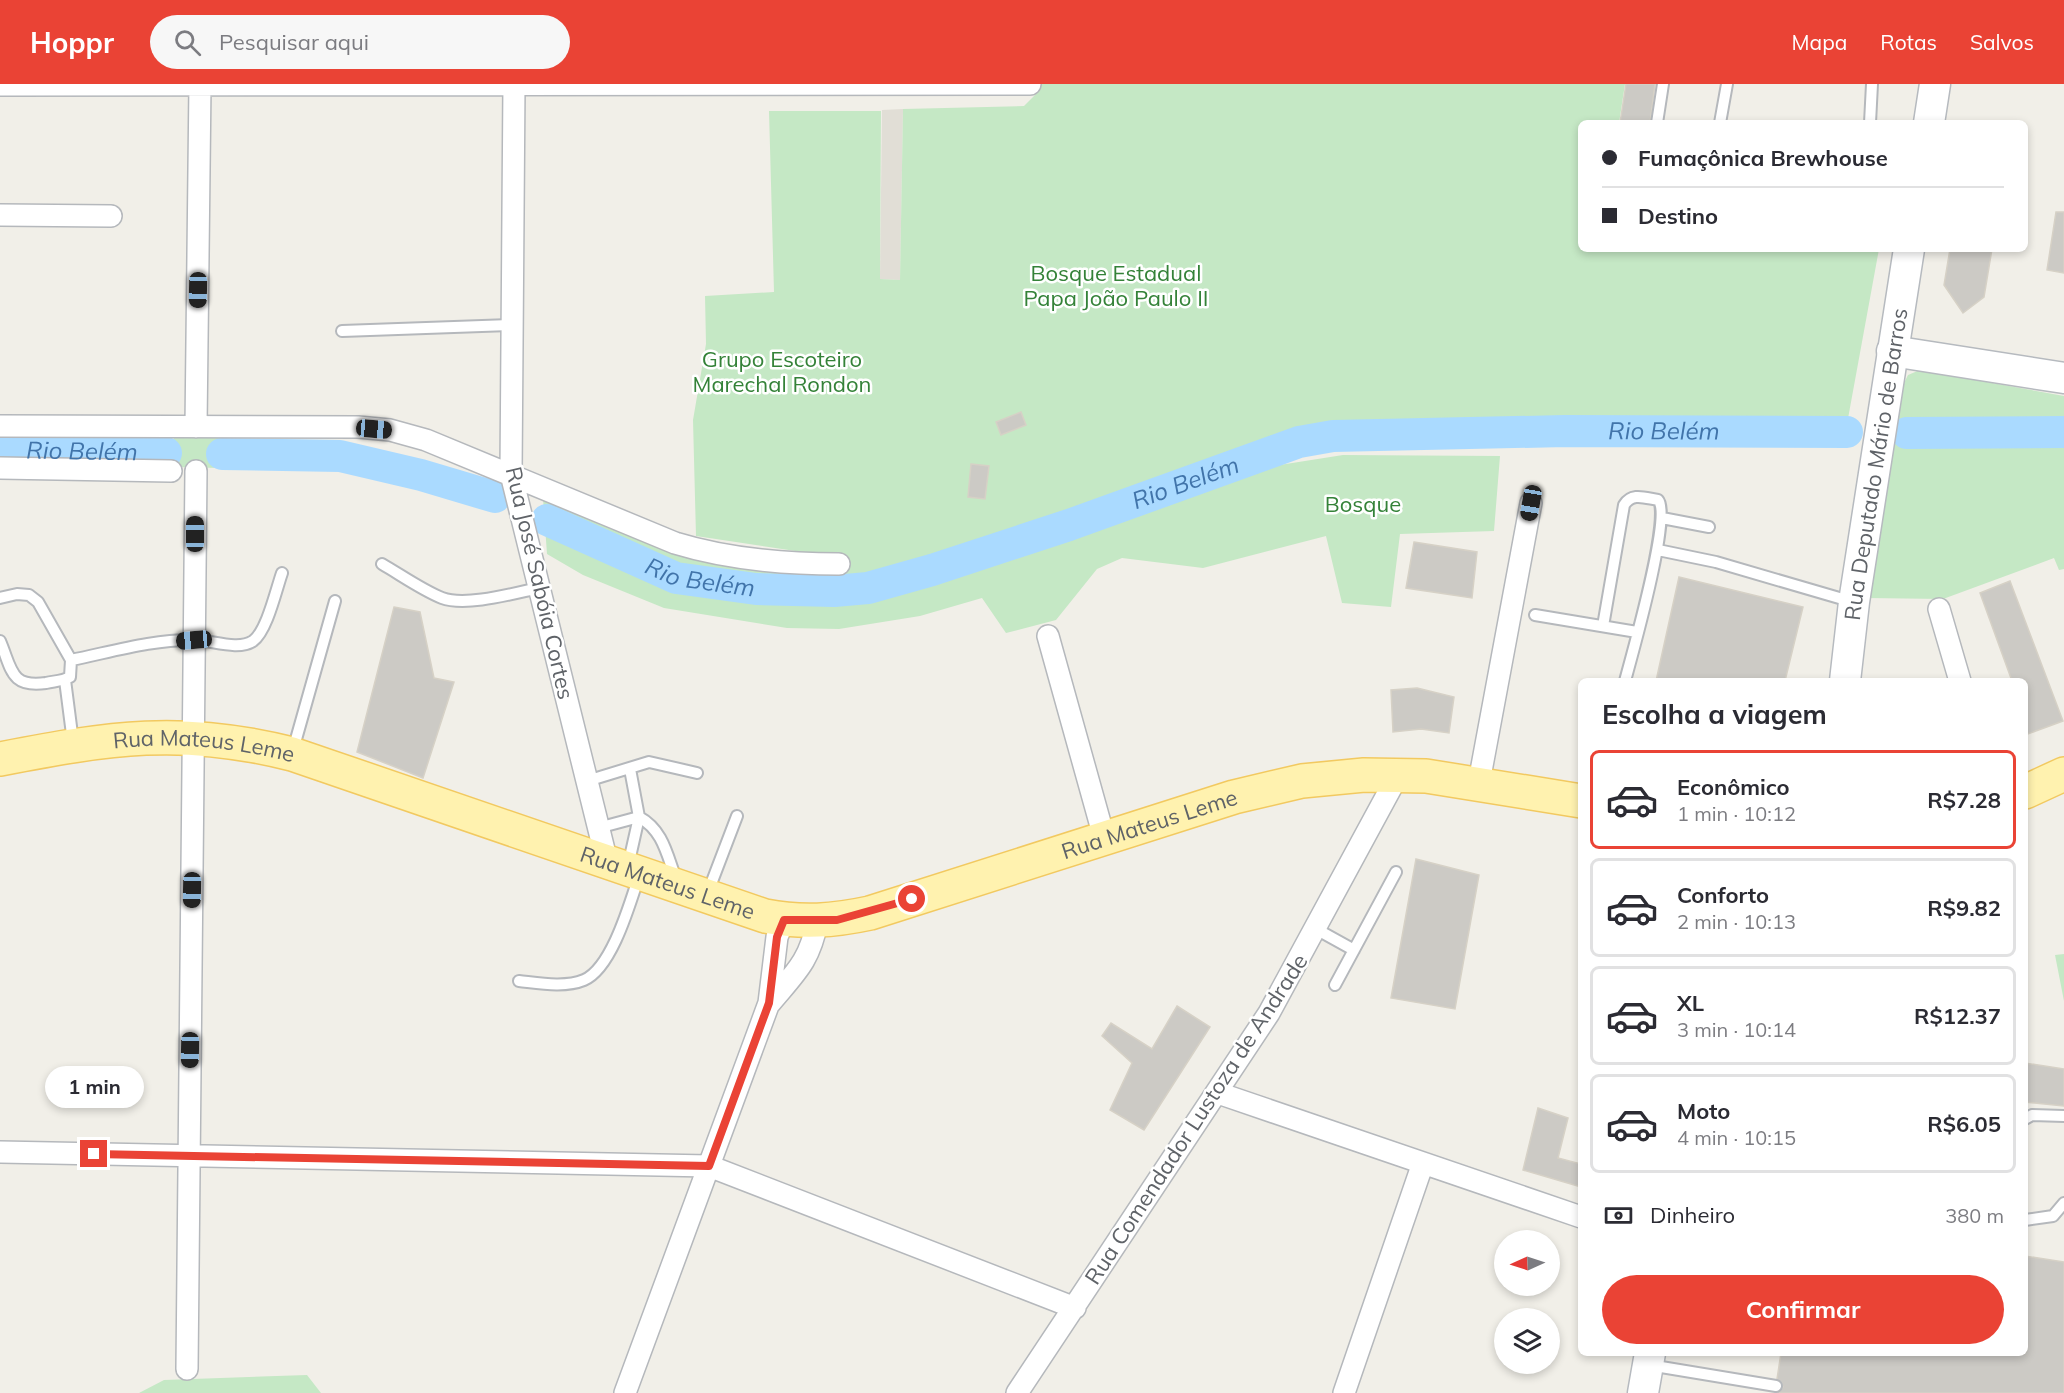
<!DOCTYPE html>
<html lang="pt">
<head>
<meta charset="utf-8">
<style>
	body { margin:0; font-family:Mulish,sans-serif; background:#f7f7f7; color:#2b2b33; height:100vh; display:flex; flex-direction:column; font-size:22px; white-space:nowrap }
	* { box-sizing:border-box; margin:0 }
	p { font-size:20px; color:#7c7c81 }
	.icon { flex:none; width:33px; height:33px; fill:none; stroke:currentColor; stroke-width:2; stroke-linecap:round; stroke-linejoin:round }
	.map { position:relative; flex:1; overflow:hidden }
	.side { position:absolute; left:1578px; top:594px; width:450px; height:678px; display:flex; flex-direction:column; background:#fff; border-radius:9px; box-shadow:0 3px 9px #0003 }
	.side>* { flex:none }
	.banner { position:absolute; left:1578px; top:36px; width:450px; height:132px; border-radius:9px; box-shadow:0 3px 9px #0003; display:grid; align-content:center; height:132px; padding:0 24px; background:#fff }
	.needle { width:39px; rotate:267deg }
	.tools { position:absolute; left:1494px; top:1146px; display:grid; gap:12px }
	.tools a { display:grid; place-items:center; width:66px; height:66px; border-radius:50%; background:#fff; box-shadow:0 3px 9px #0003; font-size:30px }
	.end { position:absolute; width:27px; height:27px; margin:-14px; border:8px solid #ea4335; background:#fff; box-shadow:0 0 0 3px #fff }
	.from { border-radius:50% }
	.bubble { position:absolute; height:42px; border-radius:21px; background:#fff; box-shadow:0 3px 9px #0003; font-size:20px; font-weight:700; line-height:42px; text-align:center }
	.car { position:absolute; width:18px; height:36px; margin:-18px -9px; border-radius:8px; box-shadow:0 0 4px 2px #0007; background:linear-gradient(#222 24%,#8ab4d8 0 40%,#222 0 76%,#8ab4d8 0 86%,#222 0) }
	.banner b { display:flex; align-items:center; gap:21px; height:57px; font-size:22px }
	.banner b+b { border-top:2px solid #e1e1e2 }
	.banner i { width:15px; height:15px; background:#2b2b33 }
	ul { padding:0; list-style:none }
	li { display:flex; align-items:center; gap:18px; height:99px; margin:0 12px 9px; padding:0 12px; border:3px solid #e1e1e2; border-radius:9px }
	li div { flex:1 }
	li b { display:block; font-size:22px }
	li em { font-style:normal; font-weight:700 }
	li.on { border-color:#ea4335 }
	li>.icon { width:54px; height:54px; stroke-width:1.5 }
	h2 { padding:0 24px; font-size:27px; line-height:72px }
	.pay { display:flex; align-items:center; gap:15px; height:66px; padding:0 24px; font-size:22px }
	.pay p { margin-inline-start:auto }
	.primary-button { display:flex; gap:12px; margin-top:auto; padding:12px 24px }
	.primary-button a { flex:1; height:69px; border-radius:36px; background:#ea4335; color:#fff; font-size:24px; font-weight:700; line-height:69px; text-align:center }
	header { display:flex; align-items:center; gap:36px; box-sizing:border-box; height:84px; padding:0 30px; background:#ea4335; color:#fff }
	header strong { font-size:28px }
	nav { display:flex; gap:33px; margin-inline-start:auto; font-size:21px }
	.search { width:420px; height:54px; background:#f7f7f7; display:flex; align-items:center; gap:15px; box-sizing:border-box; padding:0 21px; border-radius:33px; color:#7c7c81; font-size:22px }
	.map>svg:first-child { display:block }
	.education { fill:#e1ded6 }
	.green { fill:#c5e8c5 }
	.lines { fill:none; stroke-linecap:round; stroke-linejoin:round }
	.river { stroke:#aadaff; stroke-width:32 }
	.building { fill:#cccac5; stroke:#d6d1c6; stroke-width:1.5 }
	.lane-casing { stroke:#b5b8bc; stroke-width:14 }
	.street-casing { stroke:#b5b8bc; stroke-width:24 }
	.secondary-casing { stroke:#b6babf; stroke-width:33 }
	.primary-casing { stroke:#f2c960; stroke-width:36 }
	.lane { stroke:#fff; stroke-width:10 }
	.street { stroke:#fff; stroke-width:21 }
	.secondary { stroke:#fff; stroke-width:30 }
	.primary { stroke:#fff2af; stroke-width:33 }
	.route { stroke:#ea4335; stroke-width:8 }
	.labels { text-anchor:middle; stroke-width:5; stroke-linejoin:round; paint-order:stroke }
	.park-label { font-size:22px; fill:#348238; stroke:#fff }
	.street-label { font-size:22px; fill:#5f6368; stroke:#fff }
	.water-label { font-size:24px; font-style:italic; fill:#4174aa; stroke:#fff }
</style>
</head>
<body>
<header>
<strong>Hoppr</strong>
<div class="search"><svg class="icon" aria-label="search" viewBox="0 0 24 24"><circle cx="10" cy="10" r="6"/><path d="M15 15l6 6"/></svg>Pesquisar aqui</div>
<nav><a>Mapa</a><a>Rotas</a><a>Salvos</a></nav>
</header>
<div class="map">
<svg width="2064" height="1309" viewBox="0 0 2064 1309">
	<rect width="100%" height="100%" fill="#f1efe8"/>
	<path class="education" d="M903,25L900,196L880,195L882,26Z"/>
	<path class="green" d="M1041,0H1625L1619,39H1581V165H1879L1847,340L1341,342L1297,351L1130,412L921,481L861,495L825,496L829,469L802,468L696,452L693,336L706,260L705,212L774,208L769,27H881L880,195L900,196L903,25L1024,22L1041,5Z
		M1920,286L2064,312V485L2059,486L2054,474L1943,515L1866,514L1903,301L1908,291Z
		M174,347L221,348L220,384L173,383Z
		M1343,371L1500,372L1494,447L1400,450L1391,523L1342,519L1326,452L1203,484L1122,474L1097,485L1056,536L1006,549L982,514L920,532L839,545L787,544L664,524L583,491L547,470L543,414L811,486L818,515L865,510L951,489L1089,445L1260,384Z
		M2064,870V917L2055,871Z
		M307,1291L321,1309H139L164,1296Z"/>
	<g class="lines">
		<g class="river">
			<path d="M1907,349L2064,348"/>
			<path id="s1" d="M0,366L166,369"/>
			<path d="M222,370L340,372L421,391L495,413"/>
			<path id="s2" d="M547,436L676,494L756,505L834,507L868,504L932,486L1069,441L1299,358L1333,352L1565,347L1847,348"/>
		</g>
	</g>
	<path class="building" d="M1626,0H1655L1650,39H1620Z
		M2056,128H2064V189L2047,186Z
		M1950,165H1992L1984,213L1963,229L1944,201Z
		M1021,328L1026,341L1001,351L996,338Z
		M971,380L989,382L985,415L968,413Z
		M1414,458L1477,468L1472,514L1406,504Z
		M1679,493L1803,523L1785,597H1656Z
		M2010,497L2063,637L2025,651V597H2012L1980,509Z
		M394,523L420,528L434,594L454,598L423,694L357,668Z
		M1417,604L1454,613L1449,649L1421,645L1393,648L1391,606Z
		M1416,775L1479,791L1455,925L1391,914Z
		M1177,922L1210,943L1144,1046L1110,1026L1132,979L1102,952L1111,939L1152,965Z
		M2025,979L2064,985V1022L2025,1018Z
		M1538,1024L1568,1034L1558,1074L1581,1080V1103L1523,1086Z
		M2025,1172L2064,1178V1309H1778L1783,1303L1777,1295L1781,1269H2025Z"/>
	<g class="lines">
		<defs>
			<path id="lane" d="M1657,39L1663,0
				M1720,39L1727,0
				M1870,39L1872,0
				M342,247L512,241
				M1662,434L1709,443
				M1658,466L1716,478L1853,518
				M382,480C401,491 422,506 442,514C466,523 515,509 539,504
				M0,514L17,510L29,511L38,518L71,576L70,593C63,597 55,597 46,599C10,604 12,585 0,557
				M1535,531L1637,548
				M1603,542L1624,421C1632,408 1645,414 1658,416C1672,430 1632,571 1625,597
				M71,576C111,568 154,555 194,556C211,556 238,567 253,557C267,547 276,506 282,489
				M65,596L73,658
				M293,666L335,517
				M587,697L649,678L697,689
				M598,744L639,733C663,746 667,771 676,795
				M628,782L639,733L630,685
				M708,808L737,732
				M1316,845L1354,866
				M519,897C538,899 565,904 584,896C612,884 630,819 639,792
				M1335,901L1396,788
				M2025,1035L2032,1031L2064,1032
				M2025,1136L2053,1132L2064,1119
				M1649,1281L1776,1302"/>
			<path id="street" d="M514,0L511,390L607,778
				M0,1L1030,0
				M0,131L111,132
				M0,342L358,343L390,346L426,356L675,459C727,475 784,480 839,480
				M196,343L200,0
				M0,384L171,387
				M1939,525L1960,597
				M1048,552L1104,753
				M1479,698L1531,419
				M770,919C795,889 810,877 817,838
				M1218,1009L1581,1133
				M0,1068L709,1082L1075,1224
				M187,1285L196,387
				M625,1309L769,919L777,853L784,836
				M1017,1309L1269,929L1398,691
				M1344,1309L1423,1079"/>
			<g id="secondary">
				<path d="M1929,39L1935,0"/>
				<path d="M1892,267L2064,294"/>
				<path id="s3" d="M1845,597L1854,518L1909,165"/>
				<path d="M1643,1309L1650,1269"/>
			</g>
			<g id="primary">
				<path id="s4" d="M0,675C109,654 182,642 292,670L765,832C802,839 833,837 870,829L1234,713L1302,697L1364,691L1426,692L1581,717"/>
				<path d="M2025,708L2064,690"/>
			</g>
		</defs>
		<use href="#lane" class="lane-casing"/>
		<use href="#street" class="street-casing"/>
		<use href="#secondary" class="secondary-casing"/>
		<use href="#primary" class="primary-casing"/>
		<use href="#lane" class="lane"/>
		<use href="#street" class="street"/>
		<use href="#secondary" class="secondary"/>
		<use href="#primary" class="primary"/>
	</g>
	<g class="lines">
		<path class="route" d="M94,1070L709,1082L769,919L777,853L784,836H837L912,815"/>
	</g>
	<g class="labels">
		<g class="park-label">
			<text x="1116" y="197">Bosque Estadual<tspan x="1116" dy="25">Papa João Paulo II</tspan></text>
			<text x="782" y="283">Grupo Escoteiro<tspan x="782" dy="25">Marechal Rondon</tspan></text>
			<text x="1363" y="428">Bosque</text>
		</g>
		<g class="street-label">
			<text dy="8" stroke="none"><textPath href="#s3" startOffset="219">Rua Deputado Mário de Barros</textPath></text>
			<text transform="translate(540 499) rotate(77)" y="8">Rua José Sabóia Cortes</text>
			<text dy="8" stroke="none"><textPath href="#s4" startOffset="206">Rua Mateus Leme</textPath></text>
			<text dy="8" stroke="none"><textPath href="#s4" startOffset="1194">Rua Mateus Leme</textPath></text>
			<text dy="8" stroke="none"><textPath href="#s4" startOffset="692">Rua Mateus Leme</textPath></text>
			<text transform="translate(1196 1035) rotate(-57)" y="8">Rua Comendador Lustoza de Andrade</text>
		</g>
		<g class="water-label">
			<text dy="8" stroke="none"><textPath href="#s2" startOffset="1155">Rio Belém</textPath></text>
			<text dy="8" stroke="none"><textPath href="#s1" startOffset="82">Rio Belém</textPath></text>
			<text dy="8" stroke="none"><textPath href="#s2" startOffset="669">Rio Belém</textPath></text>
			<text dy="8" stroke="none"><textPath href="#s2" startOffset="165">Rio Belém</textPath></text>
		</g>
	</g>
</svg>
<div class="tools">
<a><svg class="needle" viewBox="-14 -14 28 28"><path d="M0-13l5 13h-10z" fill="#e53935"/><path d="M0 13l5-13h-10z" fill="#7c7c81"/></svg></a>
<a><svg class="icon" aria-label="layers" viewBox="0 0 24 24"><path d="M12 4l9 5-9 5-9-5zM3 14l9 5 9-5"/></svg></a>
</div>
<i class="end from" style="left:912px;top:815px"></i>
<i class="end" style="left:94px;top:1070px"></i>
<div class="bubble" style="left:45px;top:982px;width:99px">1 min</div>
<i class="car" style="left:198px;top:206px;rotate:181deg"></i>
<i class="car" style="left:374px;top:345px;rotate:95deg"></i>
<i class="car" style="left:1531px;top:419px;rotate:190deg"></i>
<i class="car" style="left:195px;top:450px;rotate:0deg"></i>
<i class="car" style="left:194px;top:556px;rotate:265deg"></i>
<i class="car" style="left:192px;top:806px;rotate:181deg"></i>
<i class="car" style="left:190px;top:966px;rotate:181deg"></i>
<div class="banner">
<b><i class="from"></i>Fumaçônica Brewhouse</b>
<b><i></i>Destino</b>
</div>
<section class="side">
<h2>Escolha a viagem</h2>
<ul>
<li class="on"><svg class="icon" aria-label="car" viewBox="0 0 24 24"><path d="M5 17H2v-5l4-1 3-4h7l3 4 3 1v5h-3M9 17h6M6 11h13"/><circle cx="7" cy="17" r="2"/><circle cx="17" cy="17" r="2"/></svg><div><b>Econômico</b><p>1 min · 10:12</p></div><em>R$7.28</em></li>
<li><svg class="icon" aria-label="car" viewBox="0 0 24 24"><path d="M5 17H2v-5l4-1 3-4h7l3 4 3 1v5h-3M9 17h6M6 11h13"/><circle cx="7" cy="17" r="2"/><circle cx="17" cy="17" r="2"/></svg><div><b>Conforto</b><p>2 min · 10:13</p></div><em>R$9.82</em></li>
<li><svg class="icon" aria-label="car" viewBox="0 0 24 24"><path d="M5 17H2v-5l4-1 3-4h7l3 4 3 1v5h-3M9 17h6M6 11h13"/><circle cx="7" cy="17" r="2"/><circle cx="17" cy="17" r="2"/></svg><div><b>XL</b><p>3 min · 10:14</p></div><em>R$12.37</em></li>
<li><svg class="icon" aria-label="car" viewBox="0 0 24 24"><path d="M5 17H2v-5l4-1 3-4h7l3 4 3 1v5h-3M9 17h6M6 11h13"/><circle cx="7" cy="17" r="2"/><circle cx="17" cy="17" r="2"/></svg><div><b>Moto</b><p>4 min · 10:15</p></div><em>R$6.05</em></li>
</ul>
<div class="pay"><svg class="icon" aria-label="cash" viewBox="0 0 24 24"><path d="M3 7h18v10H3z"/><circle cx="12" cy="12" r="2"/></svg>Dinheiro<p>380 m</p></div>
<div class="primary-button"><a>Confirmar</a></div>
</section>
</div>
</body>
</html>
